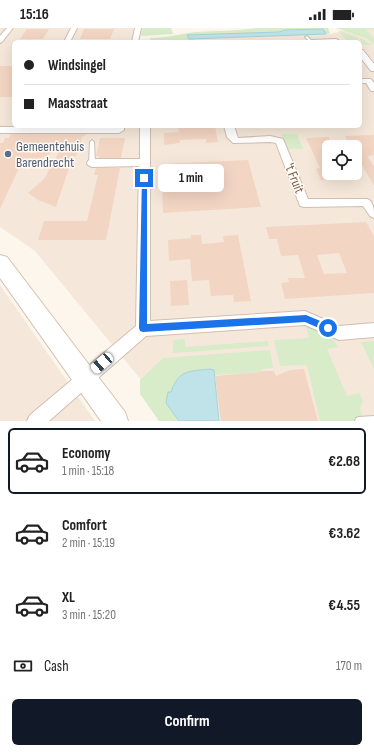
<!DOCTYPE html>
<html lang="en">
<head>
<meta charset="utf-8">
<style>
	body { margin:0; font-family:"Sofia Sans Condensed",sans-serif; background:#f2f2f2; color:#222; height:100vh; display:flex; flex-direction:column; font-size:15px; white-space:nowrap }
	* { box-sizing:border-box; margin:0 }
	p { font-size:13px; color:#767676 }
	.icon { flex:none; width:22px; height:22px; fill:none; stroke:currentColor; stroke-width:2; stroke-linecap:round; stroke-linejoin:round }
	.map { position:relative; height:393px; overflow:hidden }
	.side { display:flex; flex-direction:column; background:#fff; flex:1 }
	.side>* { flex:none }
	.top-card { position:absolute; left:12px; top:12px; width:350px; height:88px; border-radius:6px; box-shadow:0 4px 16px #0002; display:grid; align-content:center; height:88px; padding:0 12px; background:#fff }
	.fabs { position:absolute; left:322px; top:112px; display:grid; gap:8px }
	.fabs a { display:grid; place-items:center; width:40px; height:40px; border-radius:6px; background:#fff; box-shadow:0 4px 16px #0002; font-size:20px }
	.end { position:absolute; width:18px; height:18px; margin:-9px; border:5px solid #1a73e8; background:#fff; box-shadow:0 0 0 2px #fff }
	.from { border-radius:50% }
	.bubble { position:absolute; height:28px; border-radius:6px; background:#fff; box-shadow:0 4px 16px #0002; font-size:13px; font-weight:700; line-height:28px; text-align:center }
	.car { position:absolute; width:12px; height:24px; margin:-12px -6px; border-radius:5px; box-shadow:0 0 3px 1px #0007; background:linear-gradient(#fff 24%,#345 0 40%,#fff 0 76%,#345 0 86%,#fff 0) }
	.top-card b { display:flex; align-items:center; gap:14px; height:38px; font-size:15px }
	.top-card b+b { border-top:1px solid #e0e0e0 }
	.top-card i { width:10px; height:10px; background:#222 }
	ul { padding:7px 0 0; list-style:none }
	li { display:flex; align-items:center; gap:12px; height:66px; margin:0 8px 6px; padding:0 4px; border:2px solid transparent; border-radius:6px }
	li div { flex:1 }
	li b { display:block; font-size:15px }
	li em { font-style:normal; font-weight:700 }
	li.on { border-color:#111827 }
	li>.icon { width:36px; height:36px; stroke-width:1.5 }
	.pay { display:flex; align-items:center; gap:10px; height:44px; padding:0 12px; font-size:15px }
	.pay p { margin-inline-start:auto }
	.button { display:flex; gap:8px; margin-top:auto; padding:8px 12px }
	.button a { flex:1; height:46px; border-radius:6px; background:#111827; color:#fff; font-size:16px; font-weight:700; line-height:46px; text-align:center }
	.status { display:flex; justify-content:space-between; align-items:center; height:28px; padding:0 20px; background:#fff; direction:ltr }
	.status svg { height:11px; fill:currentColor }
	.map>svg:first-child { display:block }
	.residential { fill:#f5e8da; fill-rule:evenodd }
	.green { fill:#d8ecc9 }
	.water { fill:#bfe3e8; stroke:#a5d3da }
	.building { fill:#f3d5c3; fill-rule:evenodd }
	.lines { fill:none; stroke-linecap:round; stroke-linejoin:round }
	.lane-casing { stroke:#d1beb0; stroke-width:2 }
	.street-casing { stroke:#d1beb0; stroke-width:2 }
	.secondary-casing { stroke:#d6c0b0; stroke-width:2 }
	.lane { fill:#fff; fill-rule:evenodd }
	.street { fill:#fff; fill-rule:evenodd }
	.secondary { fill:#fff; fill-rule:evenodd }
	.route { fill:#1a73e8 }
	.service-dot { fill:#5c6f8a; stroke:#fffaf3; stroke-width:1.5 }
	.labels { text-anchor:middle; stroke-width:3; stroke-linejoin:round; paint-order:stroke }
	.service-label { font-size:14px; fill:#4e5e75; stroke:#fffaf3; text-anchor:start }
	.street-label { font-size:14px; fill:#7a5c4d; stroke:#fffaf3 }
</style>
</head>
<body>
<div class="status"><b>15:16</b><svg viewBox="0 0 49 12"><path d="M0 12V9h3v3zM5 12V6h3v6zM10 12V3h3v9zM15 12V0h3v12zM26 1h20v11H26zM47 4h2v5h-2z"/></svg></div>
<div class="map">
<svg width="374" height="393" viewBox="0 0 374 393">
	<rect width="100%" height="100%" fill="#fdf6ec"/>
	<path class="residential" d="M0,0H134L132,12L331,6L353,0H374V393H175L35,223L0,199ZM14,14H360V98H14ZM329,119H355V145H329Z
		M0,257L95,393H0Z"/>
	<path class="green" d="M142,0H171L173,6L141,8Z
		M258,0H328L330,5L326,6L323,1L285,2L279,4L189,11H195L196,14H150V10C166,10 181,6 196,4C217,3 238,3 258,0Z
		M336,0H374V1L366,2L374,10V16L366,10Z
		M338,2L359,10L358,12L367,15L360,12L361,10L369,15H368L373,17H360V14H348Z
		M281,106H297L303,121H287Z
		M306,298C318,295 332,309 338,319L327,321L347,368L359,365L363,372L360,381L364,393H320L307,337L280,338L274,312L309,310Z
		M185,311V319L268,313L269,318L173,325V312Z
		M374,313V341L361,314Z
		M270,322L273,340L262,341V344L214,347V342C201,339 178,345 173,358C171,364 172,369 173,376C174,383 174,387 179,393H159L140,366V352L163,330Z"/>
	<path class="water" d="M323,1L326,6L189,11L187,7L279,4L285,2Z
		M210,341L214,342L219,393H179L166,375L168,364H171C178,342 190,343 210,341Z"/>
	<path class="building" d="M27,1H49L43,11H20Z
		M84,1H114L110,11H80Z
		M0,38H14V69H0Z
		M178,98H215L218,114L206,115V111L180,112Z
		M179,104L180,115L164,117V105Z
		M11,106H87L82,109L76,128H70V140H69L56,179L38,172L28,165L44,151L61,120L32,135L19,140L0,181V115H3L5,110H9Z
		M374,107V127L367,128L374,138V158L355,125V119H351L345,108Z
		M329,109V145H335L338,151L321,152L316,141L320,140L306,110Z
		M100,110H125L121,130H99V128H96Z
		M248,132L261,179L163,185L161,136Z
		M96,140H120L106,212H38L44,193H87L98,147H94Z
		M366,194L374,208V265L285,271L281,255L289,254L288,250H305L298,227L281,228L277,211H269L266,199ZM339,225L347,245L324,246L317,227Z
		M191,207H201L202,216L224,214L223,208L238,207L251,273L234,274L233,267L211,268L209,252L192,253L190,231L169,233L168,212L191,210Z
		M187,252L189,277L171,278L170,253Z
		M304,341L318,393H221L215,348L262,344V343H274L276,348L290,342Z"/>
	<g class="lines">
		<defs>
			<path id="lane" d="M307,8L311,12L336,11L338,12L336,13L310,14L305,9Z
				M92,112L94,114L95,135L92,137L89,135L90,114Z
				M374,388V393H355L356,390L359,389Z"/>
			<path id="street" d="M7,0H13L2,14L0,15V8Z
				M71,0H77L70,14H64Z
				M135,0H141L138,14H132Z
				M360,22H363L374,36V43H371L360,29Z
				M360,51H371L374,55V63H371L366,55H360Z
				M114,98H124V102L119,105H0V99Z
				M140,98H150V293L305,283L339,298L374,295V309L339,312L305,297L146,308L49,393H27L30,387L136,298L139,138L92,139L88,137L87,135L88,133L92,131H140Z
				M224,98H234L238,110L270,108L283,111L308,171H367C374,173 374,182 374,190L370,188L363,178L304,179L300,178L276,115L270,114L233,115L227,109Z"/>
			<path id="secondary" d="M0,227L7,229L125,384L128,393H101L0,250Z"/>
		</defs>
		<use href="#lane" class="lane-casing"/>
		<use href="#street" class="street-casing"/>
		<use href="#secondary" class="secondary-casing"/>
		<use href="#lane" class="lane"/>
		<use href="#street" class="street"/>
		<use href="#secondary" class="secondary"/>
	</g>
	<path class="route" d="M142,148L147,150V296L306,287L330,297V303L328,304L305,294L143,304L140,303L139,300Z"/>
	<circle class="service-dot" cx="8" cy="126" r="4"/>
	<g class="labels">
		<g class="service-label">
			<text x="16" y="123">Gemeentehuis<tspan x="16" dy="16">Barendrecht</tspan></text>
		</g>
		<g class="street-label">
			<text transform="translate(295 150) rotate(68)" y="5">'t Fruit</text>
		</g>
	</g>
</svg>
<div class="fabs">
<a><svg class="icon" aria-label="locate" viewBox="0 0 24 24"><circle cx="12" cy="12" r="6"/><path d="M12 2v4M12 18v4M2 12h4M18 12h4"/></svg></a>
</div>
<i class="end from" style="left:328px;top:300px"></i>
<i class="end" style="left:144px;top:150px"></i>
<div class="bubble" style="left:158px;top:136px;width:66px">1 min</div>
<i class="car" style="left:102px;top:335px;rotate:229deg"></i>
<div class="top-card">
<b><i class="from"></i>Windsingel</b>
<b><i></i>Maasstraat</b>
</div>
</div>
<section class="side">
<ul>
<li class="on"><svg class="icon" aria-label="car" viewBox="0 0 24 24"><path d="M5 17H2v-5l4-1 3-4h7l3 4 3 1v5h-3M9 17h6M6 11h13"/><circle cx="7" cy="17" r="2"/><circle cx="17" cy="17" r="2"/></svg><div><b>Economy</b><p>1 min · 15:18</p></div><em>€2.68</em></li>
<li><svg class="icon" aria-label="car" viewBox="0 0 24 24"><path d="M5 17H2v-5l4-1 3-4h7l3 4 3 1v5h-3M9 17h6M6 11h13"/><circle cx="7" cy="17" r="2"/><circle cx="17" cy="17" r="2"/></svg><div><b>Comfort</b><p>2 min · 15:19</p></div><em>€3.62</em></li>
<li><svg class="icon" aria-label="car" viewBox="0 0 24 24"><path d="M5 17H2v-5l4-1 3-4h7l3 4 3 1v5h-3M9 17h6M6 11h13"/><circle cx="7" cy="17" r="2"/><circle cx="17" cy="17" r="2"/></svg><div><b>XL</b><p>3 min · 15:20</p></div><em>€4.55</em></li>
</ul>
<div class="pay"><svg class="icon" aria-label="cash" viewBox="0 0 24 24"><path d="M3 7h18v10H3z"/><circle cx="12" cy="12" r="2"/></svg>Cash<p>170 m</p></div>
<div class="button"><a>Confirm</a></div>
</section>
</body>
</html>
